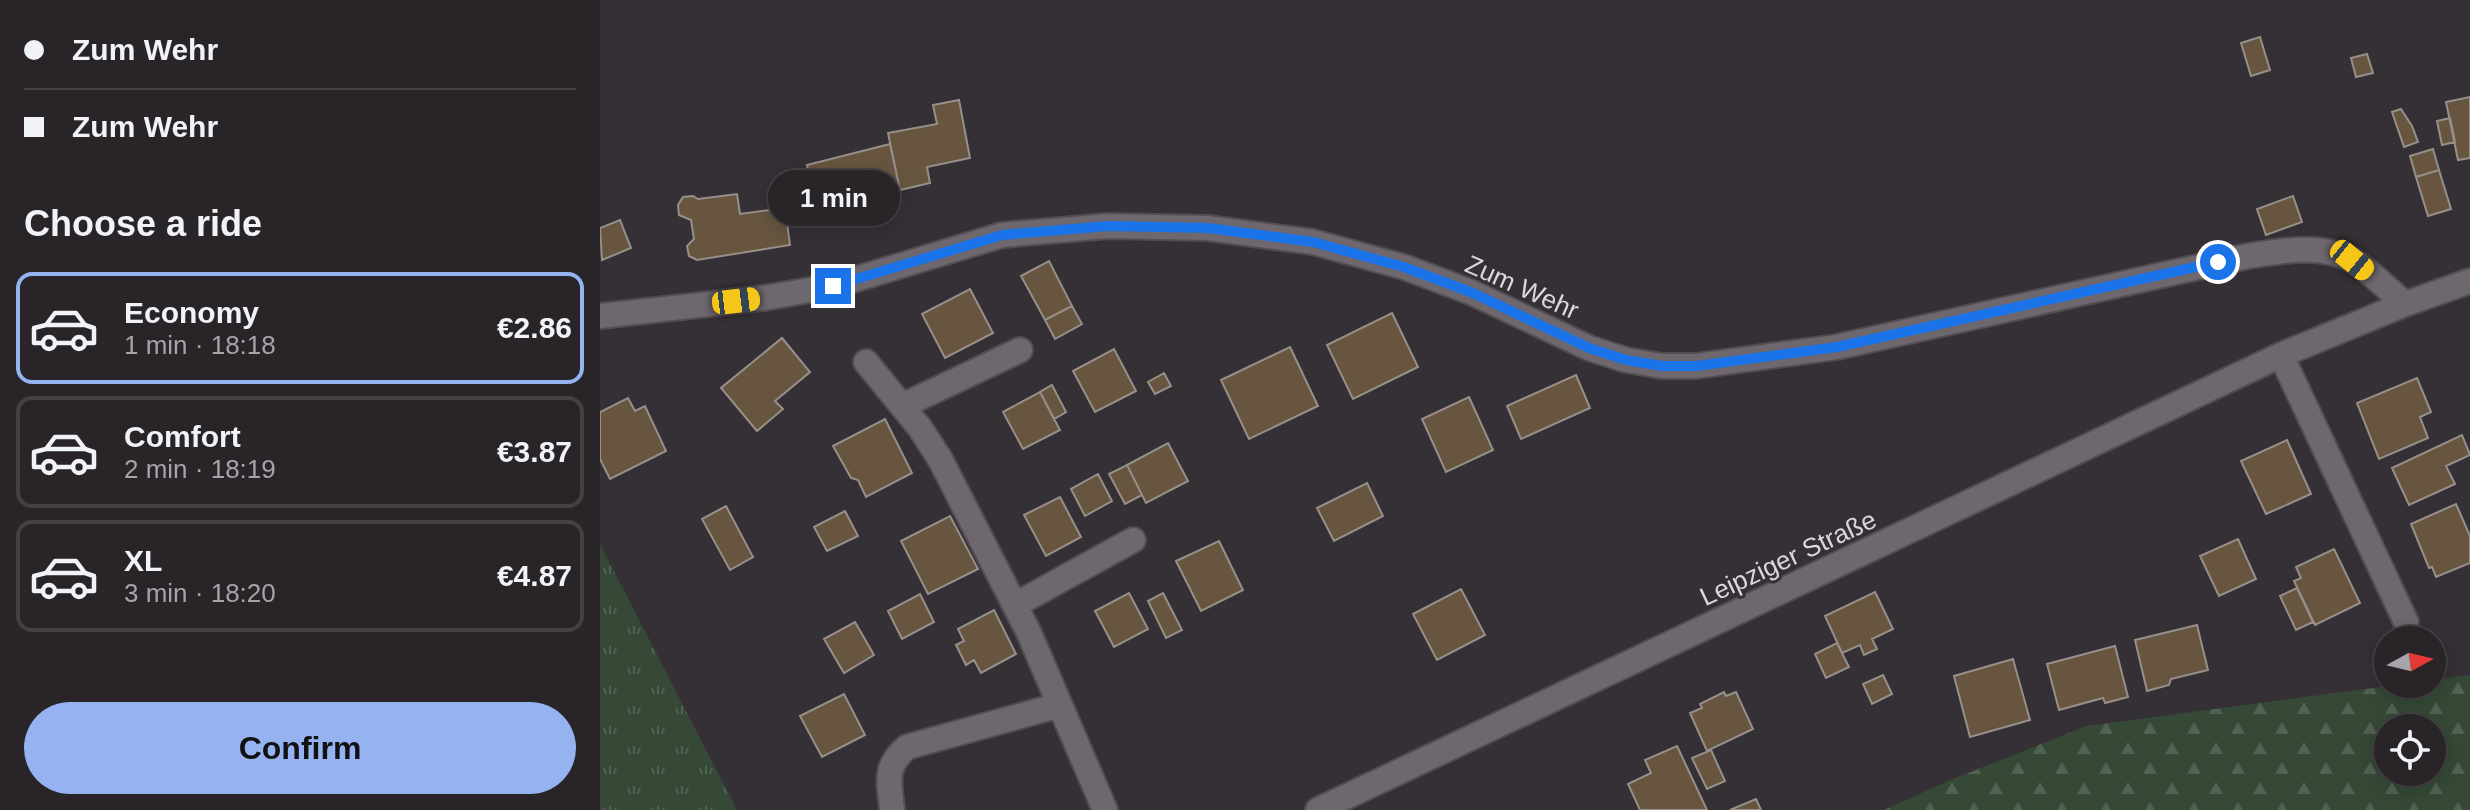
<!DOCTYPE html>
<html lang="en">
<head>
<meta charset="utf-8">
<style>
	body { margin:0; font-family:Helvetica,sans-serif; background:#343034; color:#f1f3f6; height:100vh; display:flex; flex-direction:column; font-size:30px; white-space:nowrap }
	* { box-sizing:border-box; margin:0 }
	p { font-size:26px; color:#a5a4a8 }
	.icon { flex:none; width:44px; height:44px; fill:none; stroke:currentColor; stroke-width:2; stroke-linecap:round; stroke-linejoin:round }
	.map { position:relative; flex:1; overflow:hidden }
	.side { display:flex; flex-direction:column; background:#282428; width:600px }
	.side>* { flex:none }
	.hud { display:grid; align-content:center; height:176px; padding:0 24px; background:#282428 }
	.needle { width:52px; rotate:82deg }
	.buttons { position:absolute; left:1774px; top:626px; display:grid; gap:16px }
	.buttons a { display:grid; place-items:center; width:72px; height:72px; border-radius:50%; background:#282428; box-shadow:0 4px 20px #0003,0 0 0 2px #444145; font-size:40px }
	.end { position:absolute; width:36px; height:36px; margin:-18px; border:10px solid #1a73e8; background:#fff; box-shadow:0 0 0 4px #fff }
	.from { border-radius:50% }
	.bubble { position:absolute; height:56px; border-radius:28px; background:#282428; box-shadow:0 4px 20px #0003,0 0 0 2px #444145; font-size:26px; font-weight:700; line-height:56px; text-align:center }
	.car { position:absolute; width:24px; height:48px; margin:-24px -12px; border-radius:10px; box-shadow:0 0 6px 2px #0007; background:linear-gradient(#f5c518 24%,#345 0 40%,#f5c518 0 76%,#345 0 86%,#f5c518 0) }
	.hud b { display:flex; align-items:center; gap:28px; height:76px; font-size:30px }
	.hud b+b { border-top:2px solid #444145 }
	.hud i { width:20px; height:20px; background:#f1f3f6 }
	ul { padding:0; list-style:none }
	li { display:flex; align-items:center; gap:24px; height:112px; margin:0 16px 12px; padding:0 8px; border:4px solid #444145; border-radius:16px }
	li div { flex:1 }
	li b { display:block; font-size:30px }
	li em { font-style:normal; font-weight:700 }
	li.on { border-color:#95b2f1 }
	li>.icon { width:72px; height:72px; stroke-width:1.5 }
	h2 { padding:0 24px; font-size:36px; line-height:96px }
	.button { display:flex; gap:16px; margin-top:auto; padding:16px 24px }
	.button a { flex:1; height:92px; border-radius:48px; background:#95b2f1; color:#111; font-size:32px; font-weight:700; line-height:92px; text-align:center }
	main { display:flex; flex:1; min-height:0 }
	.map>svg:first-child { display:block }
	.grass { fill:url(#grass-tufts) }
	.forest { fill:url(#forest-firs); fill-rule:evenodd }
	.building { fill:#67553f; stroke:#96908a; stroke-width:2 }
	.lines { fill:none; stroke-linecap:round; stroke-linejoin:round }
	.minor-casing { stroke:#524d51; stroke-width:28 }
	.minor { stroke:#6e676d; stroke-width:24 }
	.route { stroke:#1a73e8; stroke-width:10 }
	.labels { text-anchor:middle; stroke-width:6; stroke-linejoin:round; paint-order:stroke }
	.street-label { font-size:26px; fill:#dbd7db; stroke:#353035 }
</style>
</head>
<body>
<main>
<section class="side">
<div class="hud">
<b><i class="from"></i>Zum Wehr</b>
<b><i></i>Zum Wehr</b>
</div>
<h2>Choose a ride</h2>
<ul>
<li class="on"><svg class="icon" aria-label="car" viewBox="0 0 24 24"><path d="M5 17H2v-5l4-1 3-4h7l3 4 3 1v5h-3M9 17h6M6 11h13"/><circle cx="7" cy="17" r="2"/><circle cx="17" cy="17" r="2"/></svg><div><b>Economy</b><p>1 min · 18:18</p></div><em>€2.86</em></li>
<li><svg class="icon" aria-label="car" viewBox="0 0 24 24"><path d="M5 17H2v-5l4-1 3-4h7l3 4 3 1v5h-3M9 17h6M6 11h13"/><circle cx="7" cy="17" r="2"/><circle cx="17" cy="17" r="2"/></svg><div><b>Comfort</b><p>2 min · 18:19</p></div><em>€3.87</em></li>
<li><svg class="icon" aria-label="car" viewBox="0 0 24 24"><path d="M5 17H2v-5l4-1 3-4h7l3 4 3 1v5h-3M9 17h6M6 11h13"/><circle cx="7" cy="17" r="2"/><circle cx="17" cy="17" r="2"/></svg><div><b>XL</b><p>3 min · 18:20</p></div><em>€4.87</em></li>
</ul>
<div class="button"><a>Confirm</a></div>
</section>
<div class="map">
<svg width="1870" height="810" viewBox="0 0 1870 810">
	<defs>
		<pattern id="grass-tufts" width="24" height="20" patternUnits="userSpaceOnUse" patternTransform="scale(2)"><rect width="24" height="20" fill="#354936"/><path d="M3 7l-1-3M5 7V3M7 7l1-3M15 17l-1-3M17 17v-4M19 17l1-3" fill="none" stroke="#526252"/></pattern>
		<pattern id="forest-firs" width="22" height="20" patternUnits="userSpaceOnUse" patternTransform="scale(2)"><rect width="22" height="20" fill="#354936"/><path d="M5 1l3.5 6h-7zM16 11l3.5 6h-7z" fill="#526252"/></pattern>
	</defs>
	<rect width="100%" height="100%" fill="#353035"/>
	<path class="grass" d="M0,544L137,810H0Z"/>
	<path class="forest" d="M1870,675V810H1284L1348,781L1486,726L1804,684H1832V680ZM1788,728H1832V772H1788Z"/>
	<path class="building" d="M1660,37L1670,70L1651,76L1641,43Z
		M1767,54L1773,73L1756,77L1751,58Z
		M1870,97V158L1858,160L1846,102Z
		M359,100L370,158L327,167L330,183L300,190L288,133L337,124L333,105Z
		M1801,109L1812,126L1818,142L1804,147L1792,112Z
		M1850,118L1855,142L1842,145L1837,121Z
		M290,144L300,190L256,198L258,210L218,218L207,165Z
		M1833,149L1839,170L1816,177L1810,156Z
		M1839,170L1851,209L1828,216L1816,177Z
		M137,194L140,214L185,208L190,245L97,260L89,256L87,246L94,239L91,220L79,215L78,205L83,197L93,196L98,199Z
		M1693,196L1702,222L1666,235L1657,209Z
		M20,220L31,248L2,260L0,228Z
		M449,261L472,306L445,320L421,276Z
		M370,289L393,333L345,358L322,314Z
		M472,306L482,324L455,339L445,320Z
		M792,313L818,367L753,399L727,345Z
		M182,338L210,372L175,401L183,409L157,431L121,388Z
		M690,347L718,406L649,439L621,380Z
		M514,349L536,391L495,412L473,371Z
		M564,373L571,386L555,394L548,382Z
		M976,375L990,408L921,439L907,406Z
		M1817,378L1831,412L1820,417L1828,438L1779,459L1757,403Z
		M452,385L466,412L454,419L440,392Z
		M440,392L460,430L423,449L403,412Z
		M869,397L893,450L846,472L822,419Z
		M28,398L35,411L45,406L66,451L10,479L0,459V412Z
		M285,419L312,473L266,497L258,480L251,478L233,446Z
		M1862,435L1870,455L1846,466L1855,484L1809,505L1792,468Z
		M1687,440L1711,494L1666,514L1641,461Z
		M568,443L588,481L546,503L527,465Z
		M527,465L542,495L525,504L509,474Z
		M498,474L512,501L485,516L471,489Z
		M767,483L783,516L734,541L717,508Z
		M460,497L481,537L446,556L424,515Z
		M1856,504L1870,536V563L1836,577L1832,567L1829,568L1811,524Z
		M126,506L153,557L130,570L102,519Z
		M245,511L258,536L227,551L214,527Z
		M350,516L378,569L328,594L301,541Z
		M1638,539L1656,579L1619,596L1600,556Z
		M619,541L643,590L601,611L576,561Z
		M1734,549L1760,603L1715,625L1694,581L1701,578L1696,567Z
		M1697,588L1713,622L1696,630L1680,596Z
		M861,589L885,635L837,660L813,614Z
		M1275,592L1293,629L1272,639L1277,649L1264,655L1260,645L1242,653L1225,616Z
		M529,593L548,629L514,647L495,611Z
		M563,593L582,630L566,638L548,601Z
		M320,594L334,622L302,639L288,611Z
		M394,610L416,654L381,673L374,660L366,665L356,645L364,641L358,629Z
		M255,622L274,655L244,673L224,639Z
		M1597,625L1608,670L1571,679L1569,685L1547,691L1535,640Z
		M1237,643L1249,667L1226,678L1215,654Z
		M1515,646L1528,697L1505,703L1503,698L1459,710L1447,664Z
		M1413,659L1430,720L1370,737L1354,676Z
		M1283,675L1292,694L1272,704L1263,684Z
		M1124,692L1126,696L1136,692L1153,729L1107,751L1090,713L1102,708L1100,704Z
		M244,694L265,735L222,757L200,716Z
		M1077,746L1107,810H1040L1028,784L1051,773L1045,760Z
		M1111,750L1125,781L1107,789L1092,758Z
		M1156,799L1161,810H1130Z"/>
	<g class="lines">
		<defs>
			<path id="minor" d="M0,316L164,298L233,286L402,235L508,226L608,228L713,242L804,267L873,293L989,348L1026,360L1062,366H1096L1237,347L1648,256C1680,251 1721,243 1752,260C1771,271 1788,290 1805,304
				M1681,355L1806,622
				M266,362L320,428L340,459L429,633L505,810
				M302,406L420,350
				M415,605L533,540
				M292,809C289,780 284,767 307,747L460,705
				M718,810L1681,355L1805,304L1870,281"/>
		</defs>
		<use href="#minor" class="minor-casing"/>
		<use href="#minor" class="minor"/>
	</g>
	<g class="lines">
		<path class="route" d="M233,286L402,235L508,226L608,228L713,242L804,267L873,293L989,348L1026,360L1062,366H1096L1237,347L1618,262"/>
	</g>
	<g class="labels">
		<g class="street-label">
			<text transform="translate(922 287) rotate(24)" y="9">Zum Wehr</text>
			<text transform="translate(1188 558) rotate(-25)" y="9">Leipziger Straße</text>
		</g>
	</g>
</svg>
<div class="buttons">
<a><svg class="needle" viewBox="-14 -14 28 28"><path d="M0-13l5 13h-10z" fill="#e53935"/><path d="M0 13l5-13h-10z" fill="#a5a4a8"/></svg></a>
<a><svg class="icon" aria-label="locate" viewBox="0 0 24 24"><circle cx="12" cy="12" r="6"/><path d="M12 2v4M12 18v4M2 12h4M18 12h4"/></svg></a>
</div>
<i class="end from" style="left:1618px;top:262px"></i>
<i class="end" style="left:233px;top:286px"></i>
<div class="bubble" style="left:168px;top:170px;width:132px">1 min</div>
<i class="car" style="left:1752px;top:260px;rotate:129deg"></i>
<i class="car" style="left:136px;top:301px;rotate:83deg"></i>
</div>
</main>
</body>
</html>
